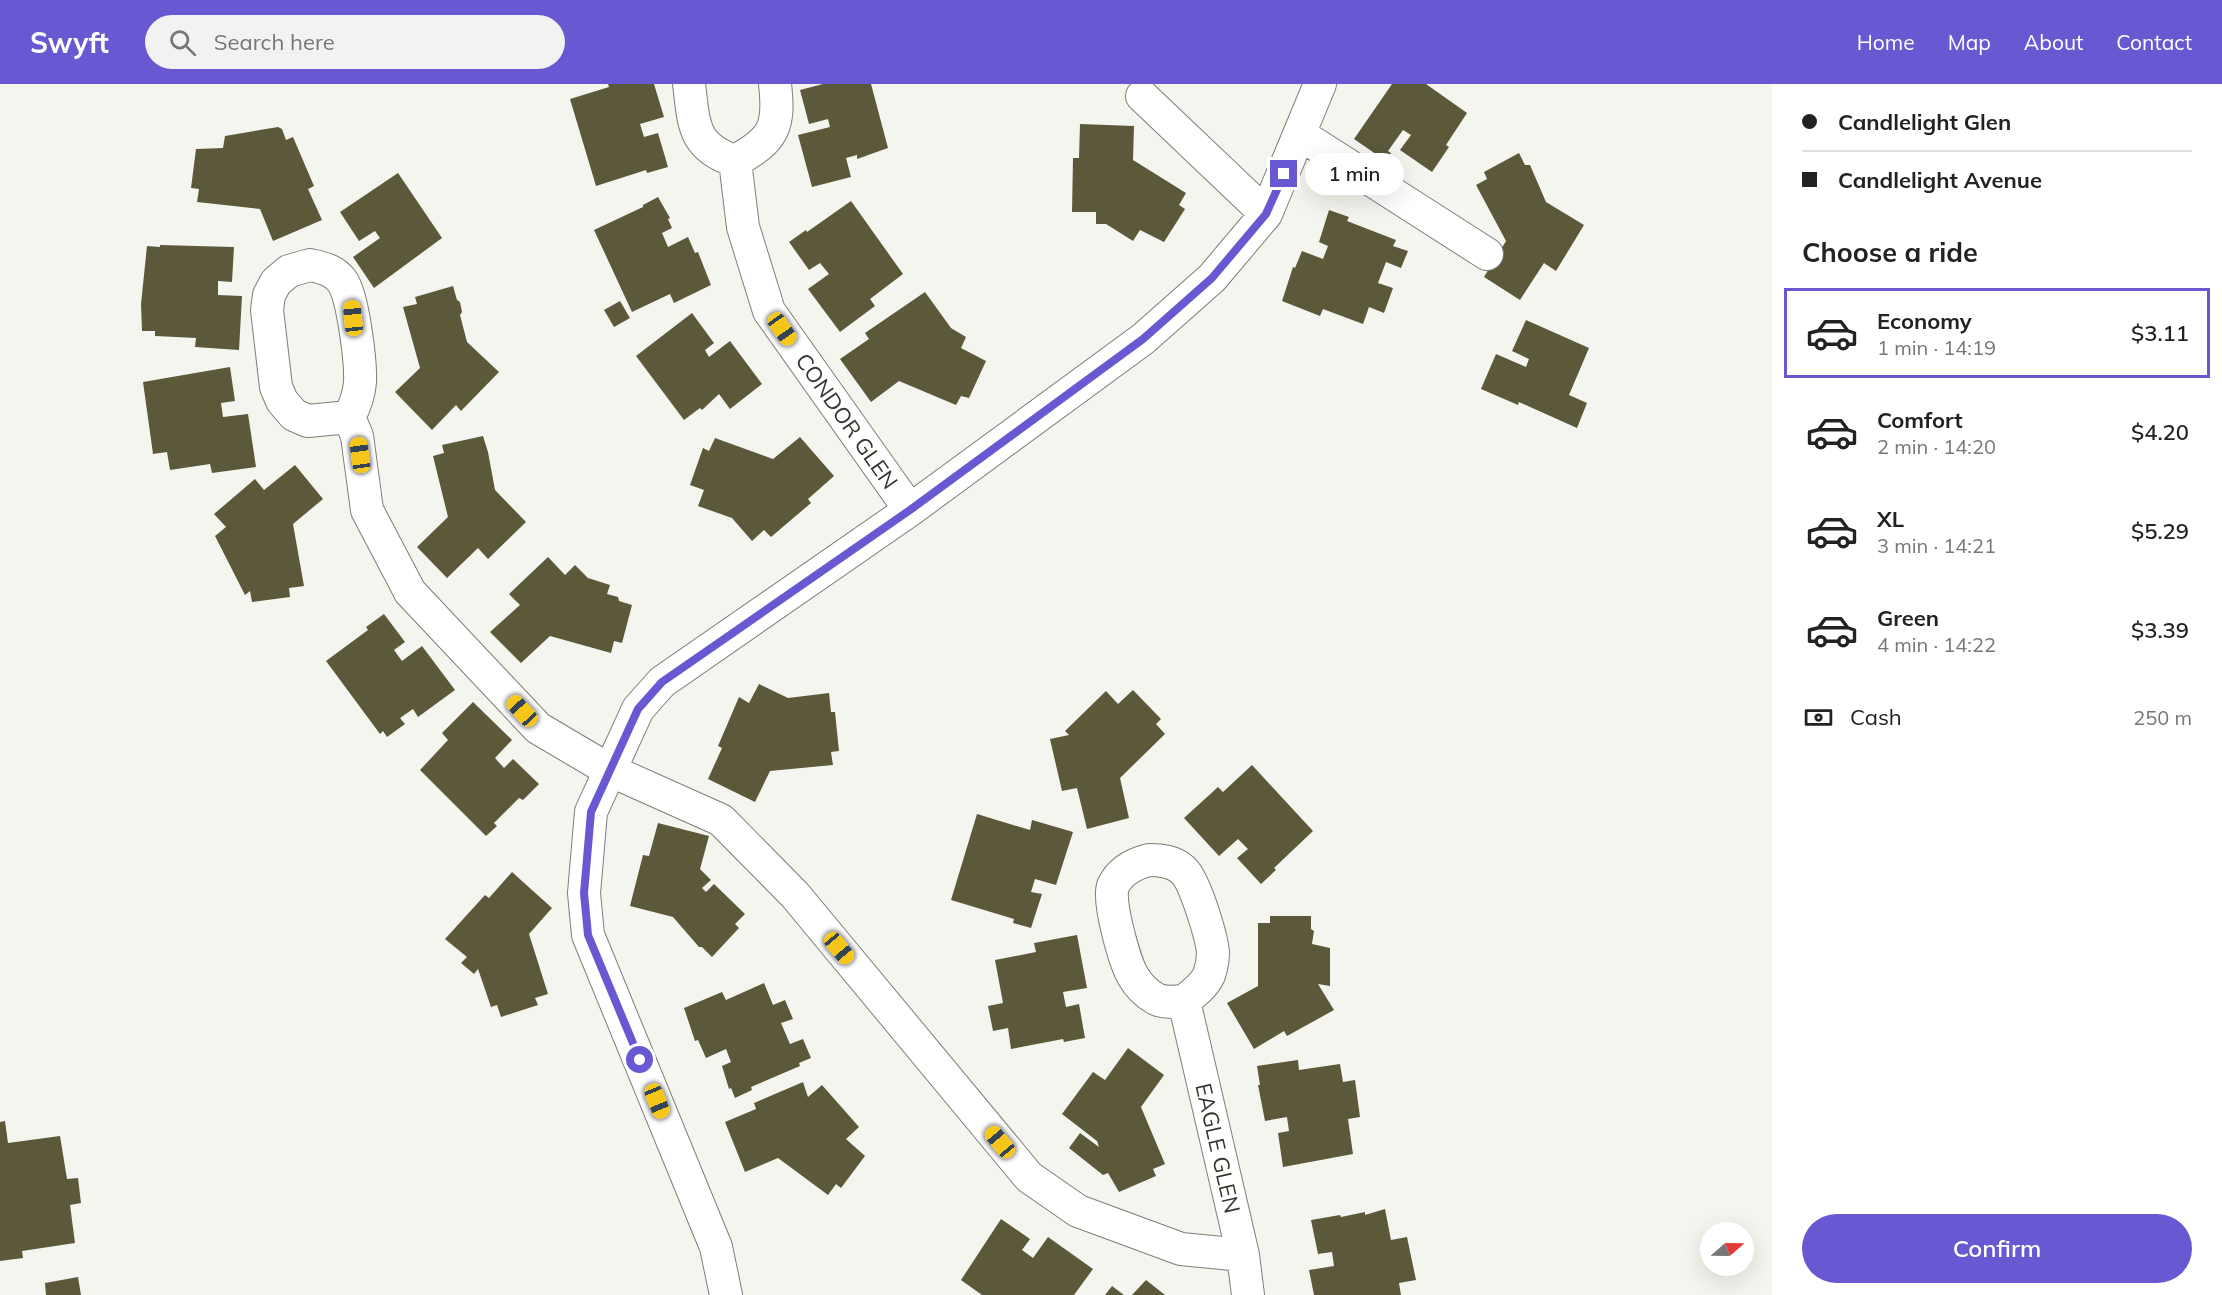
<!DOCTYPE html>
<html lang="en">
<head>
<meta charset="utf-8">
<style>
	body { margin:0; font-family:Mulish,sans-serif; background:#f2f2f2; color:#222; height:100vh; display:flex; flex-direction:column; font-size:22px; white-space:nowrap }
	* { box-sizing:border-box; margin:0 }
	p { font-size:20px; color:#767676 }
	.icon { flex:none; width:33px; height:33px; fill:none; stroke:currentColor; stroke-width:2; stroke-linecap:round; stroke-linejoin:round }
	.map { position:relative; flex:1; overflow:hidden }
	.panel { display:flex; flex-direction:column; background:#fff; width:450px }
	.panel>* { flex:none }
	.banner { display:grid; align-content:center; height:132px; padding:0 30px; background:#fff }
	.needle { width:39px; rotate:70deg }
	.fabs { position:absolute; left:1700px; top:1138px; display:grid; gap:12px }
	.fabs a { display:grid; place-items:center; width:54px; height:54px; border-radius:50%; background:#fff; box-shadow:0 6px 24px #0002; font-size:30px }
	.end { position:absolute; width:27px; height:27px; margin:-14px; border:8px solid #6859d3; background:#fff; box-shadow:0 0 0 3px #fff }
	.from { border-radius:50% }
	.bubble { position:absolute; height:42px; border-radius:21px; background:#fff; box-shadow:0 6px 24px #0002; font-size:20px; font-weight:600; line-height:42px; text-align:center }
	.car { position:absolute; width:18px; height:36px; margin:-18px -9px; border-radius:8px; box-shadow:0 0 4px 2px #0007; background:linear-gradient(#f5c518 24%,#345 0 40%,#f5c518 0 76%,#345 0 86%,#f5c518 0) }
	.banner b { display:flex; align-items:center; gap:21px; height:57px; font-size:22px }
	.banner b+b { border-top:2px solid #e0e0e0 }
	.banner i { width:15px; height:15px; background:#222 }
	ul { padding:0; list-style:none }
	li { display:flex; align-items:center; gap:18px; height:90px; margin:0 12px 9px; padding:0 18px; border:3px solid transparent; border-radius:0px }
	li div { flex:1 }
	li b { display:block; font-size:22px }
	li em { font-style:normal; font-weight:600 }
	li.on { border-color:#6859d3 }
	li>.icon { width:54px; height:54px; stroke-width:1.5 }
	h2 { padding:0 30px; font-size:27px; line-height:72px }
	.pay { display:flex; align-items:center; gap:15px; height:66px; padding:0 30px; font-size:22px }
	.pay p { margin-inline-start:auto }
	.button { display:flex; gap:12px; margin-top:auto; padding:12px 30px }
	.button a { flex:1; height:69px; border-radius:36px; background:#6859d3; color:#fff; font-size:24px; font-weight:600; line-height:69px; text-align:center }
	header { display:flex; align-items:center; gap:36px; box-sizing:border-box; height:84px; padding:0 30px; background:#6859d3; color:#fff }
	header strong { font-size:28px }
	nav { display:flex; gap:33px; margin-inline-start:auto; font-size:21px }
	.search { width:420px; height:54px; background:#f2f2f2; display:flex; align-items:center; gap:15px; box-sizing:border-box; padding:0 21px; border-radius:33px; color:#767676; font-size:22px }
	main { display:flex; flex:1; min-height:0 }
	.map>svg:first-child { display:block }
	.building { fill:#5b593a }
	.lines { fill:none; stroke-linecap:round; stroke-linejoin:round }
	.minor-casing { stroke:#7e7d78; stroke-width:34 }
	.minor { stroke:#fff; stroke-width:32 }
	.route { stroke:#6859d3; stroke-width:8 }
	.labels { text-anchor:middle; stroke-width:6; stroke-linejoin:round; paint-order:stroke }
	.street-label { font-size:22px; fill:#343431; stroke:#fffffe }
</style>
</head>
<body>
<header>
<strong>Swyft</strong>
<div class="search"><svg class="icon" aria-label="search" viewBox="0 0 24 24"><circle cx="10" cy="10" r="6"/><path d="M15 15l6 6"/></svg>Search here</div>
<nav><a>Home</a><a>Map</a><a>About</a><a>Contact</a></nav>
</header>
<main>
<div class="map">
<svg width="1772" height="1211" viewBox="0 0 1772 1211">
	<rect width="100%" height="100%" fill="#f5f5ef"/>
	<path class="building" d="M608,0H654L664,33L640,40L644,53L658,49L668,83L647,89L646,86L596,102L570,15L609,3Z
		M823,0H871L888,64L857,75V71L846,74L851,93L812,103L798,51L830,43L828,35L809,40L800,6Z
		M1392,0H1426L1467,29L1446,61L1449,63L1432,88L1400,66L1411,51L1403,46L1388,67L1391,69L1386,77L1354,55Z
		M1080,40L1134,42L1133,76L1186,109L1179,121L1185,125L1164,158L1140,146L1133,157L1106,140H1096V128H1072L1073,74H1079Z
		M278,43L282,45L286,56L293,53L314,102L308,105L322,136L273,157L260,125L197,118L199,105L191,104L196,65L223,64L225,52Z
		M1519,69L1525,81H1530L1546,118L1584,141L1556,187L1544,179L1520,216L1484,193L1506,157L1476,101L1487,95L1484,88Z
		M398,89L442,154L374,204L353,173L380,154L375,147L359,157L340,128Z
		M658,113L670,134L668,135L672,144L662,149L668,163L688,153L695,169L698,168L711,201L674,219L670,210L632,228L594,146L643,123V121Z
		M851,117L903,190L870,215L875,222L840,248L808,205L829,190L820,179L809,186L789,158L806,146L807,148Z
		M1329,126L1349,133L1347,137L1396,156L1393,162L1408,167L1401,184L1386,178L1378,199L1393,204L1384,229L1369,223L1363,240L1323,225L1320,232L1282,217L1293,183L1295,184L1302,167L1323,175L1328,162L1319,158Z
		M160,161L234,163L232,198L218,197V211L242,212L239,266L195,263L196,254L155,252V247H142L141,220L147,162L160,163Z
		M453,202L457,216L460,218L462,228L460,231L467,258L499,288L461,327L456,321L432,346L395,308L420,284L403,223L417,220L415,213Z
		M925,208L951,244L966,253L961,264L986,277L969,314L961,312L956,321L899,297L871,318L840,275L869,255L865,249Z
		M620,217L630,234L614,243L604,226Z
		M692,229L714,259L705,266L709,273L730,257L762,300L730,325L719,310L702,326L700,324L684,336L636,272Z
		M1526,236L1589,264L1569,311L1587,319L1577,344L1519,318L1518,321L1481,305L1496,270L1526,283L1529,275L1512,267Z
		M230,283L235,317L221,319L223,333L248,330L256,383L212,389L210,380L170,386L167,368L153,370L143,298Z
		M483,352L488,368L495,406L526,438L488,475L478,464L447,494L417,463L448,433L433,372L444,369L442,361Z
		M800,353L834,392L808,415L811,419L771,453L764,446L752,457L732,434L698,422L704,406L690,401L703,364L709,367L715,354L773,375Z
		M295,381L323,415L293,440L304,502L289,504L290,513L252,518L250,507L245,511L215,452L226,443L214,430L255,395L264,406Z
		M548,473L565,491L575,481L588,494L610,501L607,510L618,513L619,517L632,521L622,559L614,557L611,569L550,552L521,579L490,548L520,521L509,510Z
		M384,530L405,558L394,566L402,577L422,562L455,606L418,633L413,625L400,634L405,640L387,653L383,647L380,650L326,577L368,546L366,543Z
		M759,600L788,614L829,609L831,628H835L839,667L831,668L833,681L770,687L755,718L708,695L722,664L718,662L739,613L749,619Z
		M1133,606L1161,635L1156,640L1165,650L1120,694L1129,734L1087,745L1077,704L1062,707L1050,655L1069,651L1065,647L1106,607L1118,620Z
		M473,618L512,656L495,674L504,684L513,675L539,700L523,716L519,714L494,739L497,742L486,752L420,686L448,656L442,649Z
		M1252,681L1313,747L1274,784L1276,786L1261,800L1237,774L1248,765L1238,755L1219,772L1184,734L1218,703L1223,708Z
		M977,730L1030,746L1032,736L1073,748L1056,801L1035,795L1031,808L1042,810L1031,844L1013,839L1014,835L951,816Z
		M658,739L709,752L700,785L711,796L702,804L706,808L714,800L745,830L735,840L739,844L712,873L702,863H699L673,833L630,822L643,771L649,772Z
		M512,788L552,824L529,850L548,910L535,914L538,921L501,933L497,921L491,923L478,885L474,890L461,879L467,873L445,855L485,811L489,814Z
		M1270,832H1311V845L1314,847L1312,860L1330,864V902L1318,900L1334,926L1287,952L1284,947L1254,965L1227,919L1258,902V839H1270Z
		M1077,851L1087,904L1063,908L1066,923L1079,920L1085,954L1064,958L1063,955L1011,965L1008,944L993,947L988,922L1003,919L995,876L1036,868L1034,859Z
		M764,899L773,921L785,916L793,935L781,939L790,960L803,955L811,974L799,979L800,982L751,1003L752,1006L735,1014L731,1004L729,1005L722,982L731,978L726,965L706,974L698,956L695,957L684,924L722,908L726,916Z
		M1128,964L1164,991L1141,1023L1165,1080L1153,1085L1156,1092L1119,1108L1108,1089L1103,1091L1069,1064L1080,1049L1099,1063L1097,1057L1062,1030L1093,988L1105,996Z
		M1298,976L1299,986L1340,980L1343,998L1355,996L1360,1033L1348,1035L1353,1070L1283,1083L1278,1049L1289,1047L1287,1033L1265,1037L1258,1001H1260L1257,982Z
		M803,998L808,1013L822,1001L859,1043L846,1055L865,1072L841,1104L836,1100L828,1111L778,1074L745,1088L725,1038L756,1025L754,1019Z
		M5,1037L8,1059L60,1052L67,1095L78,1094L81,1119L70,1121L75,1159L22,1167L23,1174L0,1177V1038Z
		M1385,1125L1391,1156L1407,1153L1416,1196L1399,1199L1401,1211H1314L1309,1186L1334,1182L1332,1168L1318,1170L1311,1136L1340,1131L1341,1133L1365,1128V1131Z
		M1001,1135L1030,1155L1022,1166L1033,1174L1048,1153L1093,1185L1074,1211H982L961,1196Z
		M78,1193L81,1211H46L45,1199Z
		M1146,1196L1165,1211H1132Z
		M1112,1202L1124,1211H1105Z"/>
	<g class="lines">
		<defs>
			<path id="minor" d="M689,0C694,39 692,63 735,77C774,56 780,43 775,0
				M1142,12L1266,130
				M1301,51L1487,170
				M735,77L743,143L769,227L910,426
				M310,181C323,184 334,186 342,197C353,211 361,279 360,298C359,311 355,322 349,333L308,337L294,331L282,317L276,303L267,226L269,211L276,198L289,187Z
				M349,333L357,352L367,426L410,508L538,644L609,686L721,736L795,811L1029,1093L1078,1127L1181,1165L1243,1171
				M1149,776C1161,776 1173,777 1183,786C1195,797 1211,851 1213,868C1213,874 1211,885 1209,891C1204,902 1193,910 1184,917C1175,918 1164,919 1156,915C1147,910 1138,901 1133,892C1125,879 1107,816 1113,802C1120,787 1133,780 1149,776Z
				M1184,917L1243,1171L1248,1211
				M726,1211L716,1163L588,851L584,809L591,728L638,625L662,598L910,426L1143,255L1212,194L1266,130L1320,0"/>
		</defs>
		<use href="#minor" class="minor-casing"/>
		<use href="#minor" class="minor"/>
	</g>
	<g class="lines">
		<path class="route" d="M640,976L588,851L584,809L591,728L638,625L662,598L910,426L1143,255L1212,194L1266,130L1284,90"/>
	</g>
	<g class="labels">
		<g class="street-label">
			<text transform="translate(847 337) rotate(55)" y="8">CONDOR GLEN</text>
			<text transform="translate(1218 1064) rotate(77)" y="8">EAGLE GLEN</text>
		</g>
	</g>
</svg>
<div class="fabs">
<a><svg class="needle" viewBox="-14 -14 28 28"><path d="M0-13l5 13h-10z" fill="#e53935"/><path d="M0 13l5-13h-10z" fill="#767676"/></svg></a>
</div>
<i class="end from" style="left:640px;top:976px"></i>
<i class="end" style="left:1284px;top:90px"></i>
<div class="bubble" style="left:1305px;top:69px;width:99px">1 min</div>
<i class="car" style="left:353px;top:234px;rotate:354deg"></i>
<i class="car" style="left:782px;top:245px;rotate:145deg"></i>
<i class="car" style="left:360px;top:371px;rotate:352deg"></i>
<i class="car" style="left:522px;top:627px;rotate:317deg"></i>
<i class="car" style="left:839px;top:864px;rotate:140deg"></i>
<i class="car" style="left:657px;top:1017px;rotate:158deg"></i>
<i class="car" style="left:1000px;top:1058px;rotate:320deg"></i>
</div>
<section class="panel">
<div class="banner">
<b><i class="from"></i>Candlelight Glen</b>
<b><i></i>Candlelight Avenue</b>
</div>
<h2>Choose a ride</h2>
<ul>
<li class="on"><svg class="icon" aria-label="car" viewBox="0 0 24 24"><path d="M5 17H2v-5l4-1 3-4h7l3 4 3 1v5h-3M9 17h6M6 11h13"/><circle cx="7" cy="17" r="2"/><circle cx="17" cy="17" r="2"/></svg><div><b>Economy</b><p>1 min · 14:19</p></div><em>$3.11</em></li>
<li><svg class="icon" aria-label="car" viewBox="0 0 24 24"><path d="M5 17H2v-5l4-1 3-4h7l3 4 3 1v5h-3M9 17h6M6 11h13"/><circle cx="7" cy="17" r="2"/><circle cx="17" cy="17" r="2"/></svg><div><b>Comfort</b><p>2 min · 14:20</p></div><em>$4.20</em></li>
<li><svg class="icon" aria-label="car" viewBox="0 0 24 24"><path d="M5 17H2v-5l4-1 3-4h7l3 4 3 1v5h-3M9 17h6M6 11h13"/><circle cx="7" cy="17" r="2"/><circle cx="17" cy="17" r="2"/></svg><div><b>XL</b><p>3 min · 14:21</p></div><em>$5.29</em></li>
<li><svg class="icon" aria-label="car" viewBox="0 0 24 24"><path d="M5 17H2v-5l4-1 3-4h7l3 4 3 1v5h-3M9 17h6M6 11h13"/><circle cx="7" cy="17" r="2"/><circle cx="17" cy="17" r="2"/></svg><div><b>Green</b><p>4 min · 14:22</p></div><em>$3.39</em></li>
</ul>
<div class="pay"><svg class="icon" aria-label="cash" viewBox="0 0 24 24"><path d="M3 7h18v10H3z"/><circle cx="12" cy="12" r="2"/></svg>Cash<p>250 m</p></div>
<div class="button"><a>Confirm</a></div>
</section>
</main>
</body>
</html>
